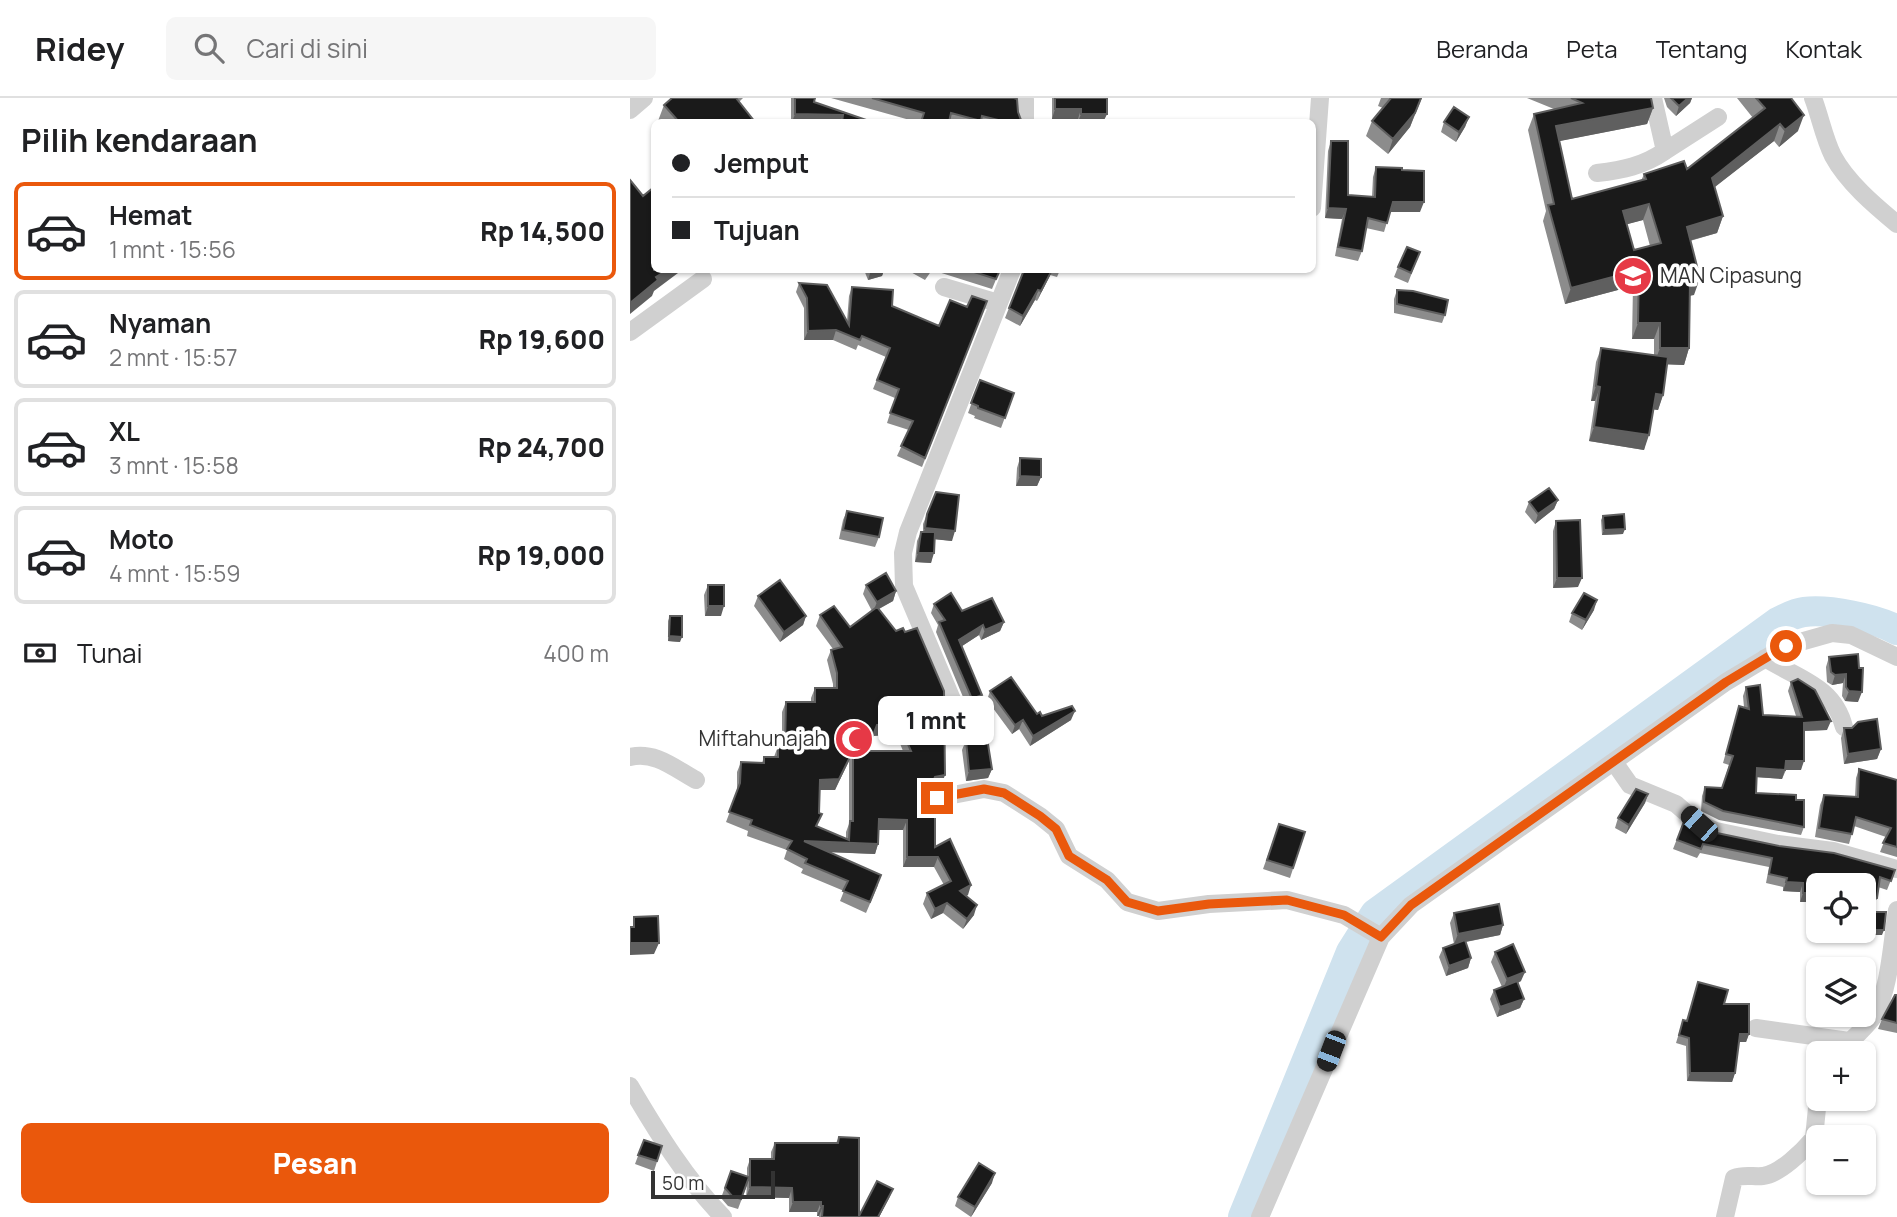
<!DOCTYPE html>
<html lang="id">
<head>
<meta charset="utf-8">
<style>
	body { margin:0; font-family:Manrope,sans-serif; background:#f6f6f6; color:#202124; height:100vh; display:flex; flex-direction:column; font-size:26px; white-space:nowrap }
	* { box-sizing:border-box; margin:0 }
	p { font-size:23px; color:#757577 }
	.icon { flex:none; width:38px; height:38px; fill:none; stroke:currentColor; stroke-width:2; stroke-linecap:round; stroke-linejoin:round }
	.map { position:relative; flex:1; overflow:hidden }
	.panel { display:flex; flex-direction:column; background:#fff; width:630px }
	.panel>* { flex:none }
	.top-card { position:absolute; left:21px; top:21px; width:665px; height:154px; border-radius:10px; box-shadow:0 2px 5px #0004; display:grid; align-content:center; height:154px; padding:0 21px; background:#fff }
	.buttons { position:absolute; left:1176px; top:775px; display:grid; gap:14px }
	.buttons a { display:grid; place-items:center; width:70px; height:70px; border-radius:10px; background:#fff; box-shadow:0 2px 5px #0004; font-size:35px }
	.scale { position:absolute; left:21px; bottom:18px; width:124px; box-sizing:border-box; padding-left:7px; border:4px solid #333; border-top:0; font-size:19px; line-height:24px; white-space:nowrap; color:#333; -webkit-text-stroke:5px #fff; paint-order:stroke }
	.end { position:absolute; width:32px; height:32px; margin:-16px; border:9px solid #ea580c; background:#fff; box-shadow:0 0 0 4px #fff }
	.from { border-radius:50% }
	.bubble { position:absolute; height:49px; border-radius:10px; background:#fff; box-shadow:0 2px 5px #0004; font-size:23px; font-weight:800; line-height:49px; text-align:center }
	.car { position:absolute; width:21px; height:42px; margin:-21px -10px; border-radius:9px; box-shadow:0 0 5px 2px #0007; background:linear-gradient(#222 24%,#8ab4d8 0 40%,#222 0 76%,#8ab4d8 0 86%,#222 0) }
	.top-card b { display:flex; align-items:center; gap:24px; height:66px; font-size:26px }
	.top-card b+b { border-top:2px solid #e0e0e0 }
	.top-card i { width:18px; height:18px; background:#202124 }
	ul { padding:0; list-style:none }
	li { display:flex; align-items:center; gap:21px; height:98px; margin:0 14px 10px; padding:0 7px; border:4px solid #e0e0e0; border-radius:10px }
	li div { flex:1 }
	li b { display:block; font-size:26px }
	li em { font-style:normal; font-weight:800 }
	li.active { border-color:#ea580c }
	li>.icon { width:63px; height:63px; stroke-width:1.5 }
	h2 { padding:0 21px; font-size:32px; line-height:84px }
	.pay { display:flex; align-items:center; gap:18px; height:77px; padding:0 21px; font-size:26px }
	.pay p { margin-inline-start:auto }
	.cta { display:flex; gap:14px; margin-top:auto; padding:14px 21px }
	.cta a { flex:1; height:80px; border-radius:10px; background:#ea580c; color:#fff; font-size:28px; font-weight:800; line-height:80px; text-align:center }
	header { display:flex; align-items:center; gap:42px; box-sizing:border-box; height:98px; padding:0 35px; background:#fff; border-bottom:2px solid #e0e0e0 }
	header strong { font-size:33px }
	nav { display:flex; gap:38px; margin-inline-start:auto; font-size:24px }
	.search { width:490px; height:63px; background:#f6f6f6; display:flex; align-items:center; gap:18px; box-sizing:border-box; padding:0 24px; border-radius:10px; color:#757577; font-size:26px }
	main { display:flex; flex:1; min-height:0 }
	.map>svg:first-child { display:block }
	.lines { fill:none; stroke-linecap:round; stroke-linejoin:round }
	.river { stroke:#cfe2ee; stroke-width:30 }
	.street { stroke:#d0d0d0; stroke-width:18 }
	.wall { fill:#8c8c8c; fill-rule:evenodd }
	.shaded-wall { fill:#5f5f5f }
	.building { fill:#1a1a1a; stroke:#5f5f5f; stroke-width:2; fill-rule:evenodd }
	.route { stroke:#ea580c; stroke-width:9 }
	.labels { text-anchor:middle; stroke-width:7; stroke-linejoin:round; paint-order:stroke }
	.poi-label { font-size:21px; fill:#333; stroke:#fff; text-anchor:start }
</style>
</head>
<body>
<header>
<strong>Ridey</strong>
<div class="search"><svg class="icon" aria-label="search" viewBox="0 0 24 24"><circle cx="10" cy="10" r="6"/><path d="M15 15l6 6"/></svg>Cari di sini</div>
<nav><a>Beranda</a><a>Peta</a><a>Tentang</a><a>Kontak</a></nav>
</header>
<main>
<section class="panel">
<h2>Pilih kendaraan</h2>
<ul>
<li class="active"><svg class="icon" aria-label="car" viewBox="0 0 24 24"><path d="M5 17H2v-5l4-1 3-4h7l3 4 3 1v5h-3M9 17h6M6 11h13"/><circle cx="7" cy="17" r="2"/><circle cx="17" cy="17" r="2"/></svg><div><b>Hemat</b><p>1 mnt · 15:56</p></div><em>Rp 14,500</em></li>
<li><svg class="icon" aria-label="car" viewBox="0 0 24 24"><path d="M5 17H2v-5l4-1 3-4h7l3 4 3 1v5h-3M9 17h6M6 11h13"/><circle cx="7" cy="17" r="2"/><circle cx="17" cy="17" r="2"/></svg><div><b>Nyaman</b><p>2 mnt · 15:57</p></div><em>Rp 19,600</em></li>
<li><svg class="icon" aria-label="car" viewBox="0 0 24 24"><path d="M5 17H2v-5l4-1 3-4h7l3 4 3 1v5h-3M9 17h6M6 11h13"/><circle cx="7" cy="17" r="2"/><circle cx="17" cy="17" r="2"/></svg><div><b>XL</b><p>3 mnt · 15:58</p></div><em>Rp 24,700</em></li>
<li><svg class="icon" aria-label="car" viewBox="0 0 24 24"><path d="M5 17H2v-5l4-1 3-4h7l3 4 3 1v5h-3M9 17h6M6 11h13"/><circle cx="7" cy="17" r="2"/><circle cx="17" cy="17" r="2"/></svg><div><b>Moto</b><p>4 mnt · 15:59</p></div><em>Rp 19,000</em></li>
</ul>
<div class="pay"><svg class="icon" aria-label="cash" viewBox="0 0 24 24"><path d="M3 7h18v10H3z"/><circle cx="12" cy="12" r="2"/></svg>Tunai<p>400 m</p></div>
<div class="cta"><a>Pesan</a></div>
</section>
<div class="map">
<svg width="1267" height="1119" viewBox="0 0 1267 1119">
	<rect width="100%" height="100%" fill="#fff"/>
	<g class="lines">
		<path class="river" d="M613,1119L721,854L745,816L1148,524C1156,520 1165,515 1174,514C1199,511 1245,520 1267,532"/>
		<path class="street" d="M392,0L395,2V24
			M1183,0C1190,18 1194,40 1203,58C1217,84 1244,107 1267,126
			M0,12L14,0
			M1035,53L1088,19
			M967,75C993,72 1013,68 1035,53L1023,0
			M682,110L690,0
			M314,189L368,205
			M0,234L73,181
			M1135,560C1168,581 1204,588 1214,629
			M344,644L329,618L274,488L273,455L278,434L382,172
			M0,659C25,653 44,670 66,682
			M984,664L1000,687L1046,706L1069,726L1086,733L1148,746L1203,753L1267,771
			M307,700L354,691L374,695L410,718L426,731L439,758L477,782L497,804L528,813L579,806L657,802L714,817L751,839
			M1126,930L1219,943
			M1208,956C1219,943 1233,933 1243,919C1260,894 1262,842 1267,812
			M0,988C27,1034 56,1081 93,1119
			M630,1119L751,839L781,807L1096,584L1156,548L1202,535L1221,537L1267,559
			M1095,1119L1104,1080C1114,1076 1123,1079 1133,1078C1150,1076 1173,1053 1184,1040L1188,1000"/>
	</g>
	<path class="wall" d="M42,0H113L109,4L125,24H30L28,23L34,7Z
		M161,0H185L184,4L242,24H161Z
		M201,0H384L391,24H287Z
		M422,0H477V16L473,24H448V21H422Z
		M751,0H792L780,29L758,56L736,38L742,23L753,10L748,8Z
		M897,0H1021L1023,10L1017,26L929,43L942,101L1011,83L1014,76L1057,71L1123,20L1107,0H1161L1168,33L1149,49L1144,43L1084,89L1093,118L1087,135L1060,143L1064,197H1060L1059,250L1054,267L1037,266L1033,297L1028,312L1023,311L1014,352L959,343L965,303H961L966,264L971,250L1024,257V241H1002L1003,188L935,206L913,123L916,113L898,32L904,16L924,11ZM1013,122L1020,148L1004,152L997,126Z
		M1034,0H1062L1060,5L1046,18L1037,9Z
		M839,19L835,29L826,44L811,34L814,24Z
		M701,43L718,97L742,99L743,79L746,69L772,72L790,114H760L754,134L736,130L732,153L728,163L705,158L712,121L695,120L698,53Z
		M790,154L778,185L764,179L768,169Z
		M234,172H254L252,178L238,182Z
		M277,172H302L295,182Z
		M302,172H370L362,191Z
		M394,172H430L427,179L420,177L407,203L405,202L390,228L375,220Z
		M169,185L217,223L219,198L222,189L262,208L309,228L337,209L357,203L292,369L267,358L279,332L257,325L265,300L243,291L256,259L228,247L226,252L203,242H174V210L166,194Z
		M767,192L815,217L812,225L764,215V201Z
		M350,282L384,295L371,330L344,320L345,318L338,315Z
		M390,360L411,379L407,388H386L387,370Z
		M306,394L322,443L305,441L301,465L285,464L287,443L291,434H293V426Z
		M928,402L924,411L905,426L895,414L899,404Z
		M217,413L249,439L245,449L209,441L213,422Z
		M973,418L993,436L972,437L971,422Z
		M926,423L948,489L923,490V433Z
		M78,487L91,518H75L74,497Z
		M236,487L266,493L263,503L249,511L311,688L301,690L300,692L305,749L338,797L336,798L344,817L333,831L313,815L301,821L293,806L297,795L314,787L304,769H273V732H249L248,746L245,756L200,754L248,787L236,815L210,803L214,793L171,775L173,771L154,761L157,752L117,738L118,733L96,724L107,695V674L111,664L132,665L134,659H144L148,648H152V614L156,604H181V600L185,590H203V586L197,562L201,552L203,551L186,528L190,517L220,529L242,513L233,496ZM266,636L273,653H237L243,638ZM219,663V726L216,734V741L187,729L189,715L190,692H205Z
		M128,498L176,518L173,527L150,544L124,508Z
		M304,506L374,524L370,533L351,542L349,537L332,548L349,607L338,611L306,534L308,527L301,515Z
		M964,512L952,532L939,524L942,515Z
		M40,518L50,544L38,543V523Z
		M1228,556V604L1215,603L1212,598L1213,585L1202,587L1197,584L1196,569L1199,559Z
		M1161,584L1197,632L1174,633L1171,672H1156L1152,681L1127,679L1126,695L1166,702L1174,729L1171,737L1089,722L1071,713L1072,698L1075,689L1092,690L1099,667L1093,665L1109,608L1114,609L1113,598L1116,589L1133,617L1166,618L1158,593Z
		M360,593L412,618L441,622L400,648L389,631L382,636L357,602Z
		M1214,630L1251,651L1247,661L1214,666L1211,640Z
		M336,642L362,671L358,680L336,683L332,652Z
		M1229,671L1267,682V759L1250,754L1256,739L1224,728L1219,746L1185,739L1190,707L1194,697L1225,699L1226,680Z
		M1018,696L1015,705L996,736L985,730L988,720Z
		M1056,718L1068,727L1087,735L1265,772L1257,792L1248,789L1247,800L1243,809H1234V788H1188L1170,804V794L1153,793V789L1136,785L1139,769L1070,755L1067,760L1043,751Z
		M649,726L675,734L660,780L633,771Z
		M1245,814L1252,837H1242L1243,818Z
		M824,815L873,827L870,837L836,844L841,860L838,870L816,878L809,859L813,850L824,846L820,825Z
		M865,854L891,883L888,885L894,901L890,910L867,919L860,901L864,892L872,889L861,864Z
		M1068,884L1094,906L1119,936L1116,944H1109L1105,975L1102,984L1057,983L1056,948L1046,945L1053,922L1057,923Z
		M1267,897V935L1248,931L1252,921Z
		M209,1039L229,1118L263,1091L259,1100L249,1119H189V1118H187V1114H159V1100L116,1099L117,1087L108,1111L98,1108L91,1100L101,1073L117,1078V1070L120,1061H141V1054L145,1045H206Z
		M14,1042L32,1048L24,1073L5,1066Z
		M362,1085L341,1119L325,1108L328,1099Z"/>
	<path class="shaded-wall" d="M791,0L780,29L758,56L763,41Z
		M1058,0H1062L1060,5L1046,18L1049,8Z
		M1023,10L1017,26L920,45L926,28Z
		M425,11H451L448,21H422Z
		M165,16L213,17L210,24H162Z
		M451,16H477L473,24H448Z
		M1174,17L1168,33L1149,49L1155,32Z
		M839,19L835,29L826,44L829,34Z
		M1150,26L1144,43L1076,96L1082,80Z
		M763,104H794L790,114H759Z
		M1019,106L1013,122L987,129L993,113Z
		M698,110L716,111L712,121L695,120Z
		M1093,118L1087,135L1051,145L1057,129Z
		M37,172H52L24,193L22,198L0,216V205L26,179Z
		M241,172H254L252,178L238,182Z
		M422,172L420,177L407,203L411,193Z
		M1009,172L1003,188L935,206L941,190Z
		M1070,180L1064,197L1055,199L1060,183Z
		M408,192L405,202L390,228L393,218Z
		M1008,225H1030L1024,241H1002Z
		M206,232L203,242H174L178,233Z
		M1030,250H1059L1054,267L1024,266Z
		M966,288L970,289L965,303H961Z
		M1026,296L1033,297L1028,312L1020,311Z
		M964,329L1019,337L1014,352L959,343Z
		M390,378L411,379L407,388H386Z
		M928,402L924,411L905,426L908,416Z
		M295,430L325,433L322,443L292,440Z
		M995,431L993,436L972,437L974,432Z
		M288,455H304L301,465L285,464Z
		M927,480H952L948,489L923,490Z
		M266,493L263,503L243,514L247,504Z
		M967,502L964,512L952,532L956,522Z
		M78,508H94L91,518H75Z
		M176,518L173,527L150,544L154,534Z
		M374,524L370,533L351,542L355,532Z
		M353,527L349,537L326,552L329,542Z
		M39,538L52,539L50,544L38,543Z
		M1216,576L1213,585L1202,587L1205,577Z
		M1219,593L1232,594L1228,604L1215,603Z
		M352,597L349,607L338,611L342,601Z
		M445,613L441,622L400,648L403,638Z
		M393,622L389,631L382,636L385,627Z
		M1201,623L1197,632L1171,633L1174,625Z
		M269,626L266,636L243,638L247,627Z
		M1251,651L1247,661L1214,666L1218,656Z
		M223,653L205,692H186L190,682Z
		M1156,663H1174L1171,672H1153Z
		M1127,670L1155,672L1152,681L1124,679Z
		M362,671L358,680L336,683L339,673Z
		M315,677L311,688L301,690L296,701L305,679Z
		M1018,696L1015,705L996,736L999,727Z
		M249,721L277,722L273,732H246Z
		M174,743L248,746L245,756L170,753Z
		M277,759H308L304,769H273Z
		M1156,784L1173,785L1170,794L1153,793Z
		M341,787L338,797L326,803L330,793Z
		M1173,795H1188V804H1170Z
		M1234,799L1247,800L1243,809H1234Z
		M317,805L313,815L301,821L305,811Z
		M347,807L344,817L333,831L337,821Z
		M873,827L870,837L824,846L828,836Z
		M1244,832H1254L1252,837H1242Z
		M0,845H29L24,856L0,857Z
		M841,860L838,870L816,878L819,868Z
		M895,874L891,883L873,891L877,881Z
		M894,901L890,910L867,919L870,909Z
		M1110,936H1119L1116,944H1107Z
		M1060,975H1105L1102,984L1057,983Z
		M365,1075L362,1085L341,1119L345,1109Z
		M120,1089L162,1090L159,1100L116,1099Z
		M263,1091L259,1100L249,1119H248Z
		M163,1104H191L187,1114H159Z
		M191,1108H193L189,1118H187Z"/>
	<path class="building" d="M42,0H106L125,24H49L34,7Z
		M165,0H185L184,4L242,24H212L213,17L165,16Z
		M242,0H384L387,1L388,14L391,22V24H376L352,18L351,23L321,15L319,24H291L294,15Z
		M425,0H477V16H451V11H425Z
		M761,0H791L785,15L763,41L742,23Z
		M941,0H1021L1023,10L926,28L942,101L1016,81L1014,76L1054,63L1057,71L1135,10L1126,0H1161L1174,17L1155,32L1150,26L1082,80L1093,118L1057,129L1070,180L1060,183L1059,250H1030V225H1008L1009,172L941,190L918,107L924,106L904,16L952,5ZM1019,106L1031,145L1004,152L993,113Z
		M1041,0H1058L1049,8Z
		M824,9L839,19L829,34L814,24Z
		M701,43H718V97L745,99L746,69L772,70V72L794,73V104H763L757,125L738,120L732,153L708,149L716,111L698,110Z
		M0,82L13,98L24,89V172H37L26,179L28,182L0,205Z
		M777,149L790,154L781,175L768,169Z
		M338,172H370L366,181Z
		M394,172H422L411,193L408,192L393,218L379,210Z
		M169,185L197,187L219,227L222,189L263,192L262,208L309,228L320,202L337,209L342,198L357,203L295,360L271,348L283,323L260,315L269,291L247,282L260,250L232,238L230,242L206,232L178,233L177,200Z
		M767,192L783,193L818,202L815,217L767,206Z
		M971,250L1038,259L1033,297L1026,296L1019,337L964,329L970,289L966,288Z
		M350,282L384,295L375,320L348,310V308L341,305Z
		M390,360L411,361V379L390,378Z
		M919,390L928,402L908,416L899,404Z
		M306,394L329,397L325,433L295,430L297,416Z
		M217,413L253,420L249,439L213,432Z
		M994,416L995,431L974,432L973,418Z
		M950,422L952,480H927L926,423Z
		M291,434H305L304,455H288Z
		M256,475L266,493L247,504L236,487Z
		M150,482L176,518L154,534L128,498Z
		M78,487H94V508H78Z
		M321,495L332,513L362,500L374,524L355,532L353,527L329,542L352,597L342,601L309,524L315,522L304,506Z
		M954,495L967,502L956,522L942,515Z
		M204,508L220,529L247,509L266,533L273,530L275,534L287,530L314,593L315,677L305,679L300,691L305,699V749L320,741L341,787L330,793L347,807L337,821L317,805L305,811L297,795L321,783L308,759H277V722L249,721L248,746L174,743L251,777L240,804L213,793L218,783L175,765L177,761L157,751L162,743L120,727L122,722L99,714L110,685L111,664L134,665V659H148V648H155L156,604H185V590H207V575L201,552L212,549L190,517ZM269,626L281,653H237L247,627ZM223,653V723H220L219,742L186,728L192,716L189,715L190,682L209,681Z
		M40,518H52V539L39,538Z
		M1228,556L1229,570H1233L1232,594L1219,593L1216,589V576L1205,577L1201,574L1199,559Z
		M381,579L407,616L410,614L412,618L442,608L445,613L403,638L393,622L385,627L360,593Z
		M1168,581L1185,592L1201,623L1174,625V663H1156L1155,672L1127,670L1126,695L1166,697V702H1174V729L1093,713L1074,704L1075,689L1092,690L1103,658L1096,656L1109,608L1119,611L1116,589L1130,587L1133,617L1172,619L1161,584Z
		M1247,621L1251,651L1218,656L1214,630H1222L1228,624Z
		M357,640L362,671L339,673L336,642L348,646Z
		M1229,671L1267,682V749L1253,745L1261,730L1226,719L1222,736L1189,730L1194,697L1228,699Z
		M1006,691L1018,696L999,727L988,720Z
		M1056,718L1068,727L1087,735L1149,748L1204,755L1265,772L1261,783L1250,779L1247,800L1234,799V788H1188V795H1173V785L1156,784L1157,780L1139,776L1142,760L1073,746L1071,751L1047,742Z
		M649,726L675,734L663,770L637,762Z
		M869,806L873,827L828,836L824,815Z
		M1245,814H1256L1254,832H1244Z
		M28,818L29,845H0V829H4V819Z
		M835,842L841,860L819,868L813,850Z
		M883,846L895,874L877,881L865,854Z
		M887,883L894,901L870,909L864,892Z
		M1068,884L1098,892L1094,906H1119V936H1110L1105,975H1060L1059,940L1049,937L1053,922L1057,923Z
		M1265,897H1267V925L1252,921Z
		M209,1039L229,1040V1118L247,1083L263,1091L248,1119H192L193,1108H191V1104H163L162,1090L120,1089V1061H144L145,1045H208Z
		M14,1042L32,1048L27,1063L8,1057Z
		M349,1065L365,1075L345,1109L328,1099Z
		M101,1073L119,1079L111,1101L102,1098L95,1090Z"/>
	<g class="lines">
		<path class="route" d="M307,700L354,691L374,695L410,718L426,731L439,758L477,782L497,804L528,813L579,806L657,802L714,817L751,839L781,807L1096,584L1156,548"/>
	</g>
	<defs>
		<symbol id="school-disc" viewBox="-11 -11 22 22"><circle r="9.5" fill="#e63946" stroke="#fff"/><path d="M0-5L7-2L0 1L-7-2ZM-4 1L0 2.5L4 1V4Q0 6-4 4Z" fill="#fff"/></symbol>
		<symbol id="mosque-disc" viewBox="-11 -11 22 22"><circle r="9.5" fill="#e63946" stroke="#fff"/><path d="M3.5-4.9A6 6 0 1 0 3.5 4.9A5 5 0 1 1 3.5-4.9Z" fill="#fff"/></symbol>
	</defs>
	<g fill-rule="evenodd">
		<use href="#school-disc" x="981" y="156" width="44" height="44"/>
		<use href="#mosque-disc" x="202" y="619" width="44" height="44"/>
	</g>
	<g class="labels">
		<g class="poi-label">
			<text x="1030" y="185">MAN Cipasung</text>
			<text x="197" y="648" text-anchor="end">Miftahunajah</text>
		</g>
	</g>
</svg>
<div class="buttons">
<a><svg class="icon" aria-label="locate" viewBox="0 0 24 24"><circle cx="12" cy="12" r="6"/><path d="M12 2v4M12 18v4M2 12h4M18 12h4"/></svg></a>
<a><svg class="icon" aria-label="layers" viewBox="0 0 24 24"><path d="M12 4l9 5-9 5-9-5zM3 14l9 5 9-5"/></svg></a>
<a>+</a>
<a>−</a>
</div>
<div class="scale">50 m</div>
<i class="end from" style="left:1156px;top:548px"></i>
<i class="end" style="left:307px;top:700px"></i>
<div class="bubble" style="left:248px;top:598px;width:116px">1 mnt</div>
<i class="car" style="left:1069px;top:726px;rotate:312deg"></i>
<i class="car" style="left:701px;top:953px;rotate:201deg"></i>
<div class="top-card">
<b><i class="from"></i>Jemput</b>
<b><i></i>Tujuan</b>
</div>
</div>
</main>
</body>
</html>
